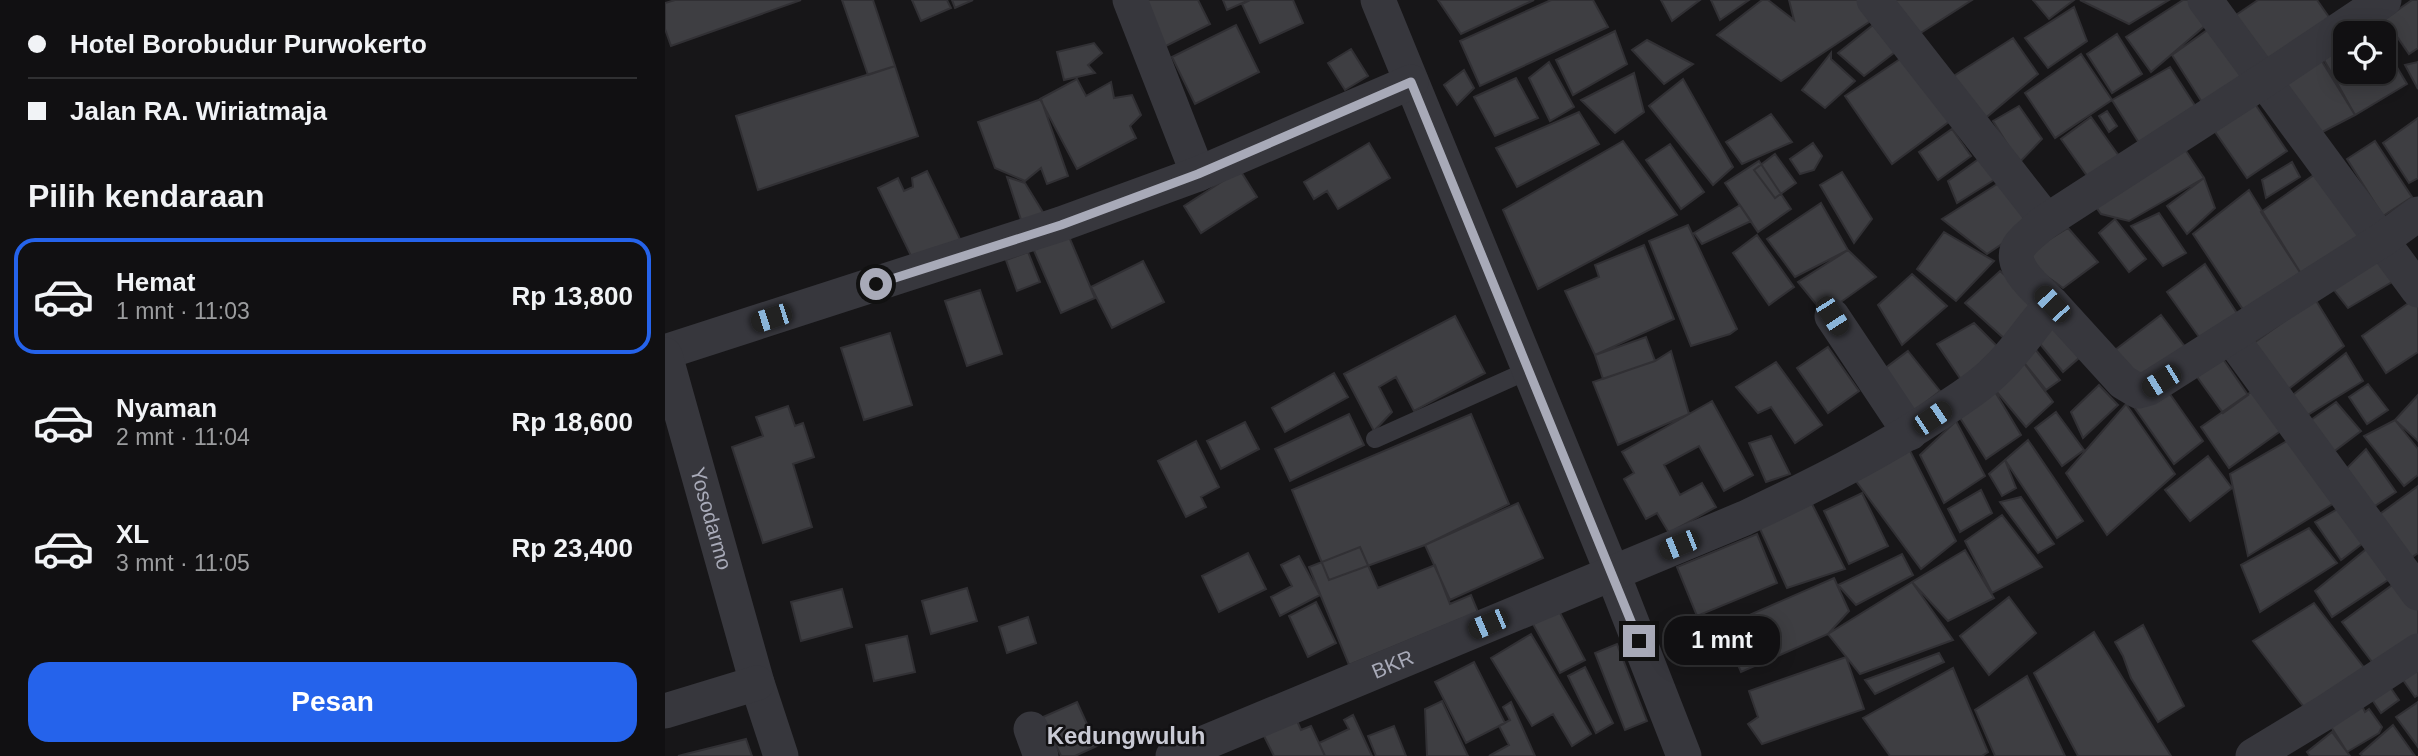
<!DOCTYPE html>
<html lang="id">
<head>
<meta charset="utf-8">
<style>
	body { margin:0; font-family:Helvetica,sans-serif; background:#1a191b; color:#f1f3f6; height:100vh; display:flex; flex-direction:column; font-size:26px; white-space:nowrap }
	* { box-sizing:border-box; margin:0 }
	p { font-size:23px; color:#9c9d9f }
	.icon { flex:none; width:38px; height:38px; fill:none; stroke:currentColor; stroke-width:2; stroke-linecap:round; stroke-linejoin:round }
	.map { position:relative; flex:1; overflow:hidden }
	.side { display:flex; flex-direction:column; background:#111012; width:665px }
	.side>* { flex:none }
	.guide { display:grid; align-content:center; height:154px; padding:0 28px; background:#111012 }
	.tools { position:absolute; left:1668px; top:21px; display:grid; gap:14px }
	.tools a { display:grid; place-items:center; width:63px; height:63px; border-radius:14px; background:#111012; box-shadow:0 4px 18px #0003,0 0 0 2px #303032; font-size:35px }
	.end { position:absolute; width:32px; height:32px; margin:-16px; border:9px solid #a8aab8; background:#111; box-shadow:0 0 0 4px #111 }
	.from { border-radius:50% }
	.bubble { position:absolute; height:49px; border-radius:21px; background:#111012; box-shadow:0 4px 18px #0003,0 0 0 2px #303032; font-size:23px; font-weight:800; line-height:49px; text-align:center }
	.car { position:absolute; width:21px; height:42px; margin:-21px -10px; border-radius:9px; box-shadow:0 0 5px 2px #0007; background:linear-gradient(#222 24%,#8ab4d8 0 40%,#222 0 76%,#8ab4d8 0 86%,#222 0) }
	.guide b { display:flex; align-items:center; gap:24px; height:66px; font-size:26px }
	.guide b+b { border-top:2px solid #303032 }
	.guide i { width:18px; height:18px; background:#f1f3f6 }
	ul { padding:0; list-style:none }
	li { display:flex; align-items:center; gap:21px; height:116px; margin:0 14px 10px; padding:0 14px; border:4px solid transparent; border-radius:21px }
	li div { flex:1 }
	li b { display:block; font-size:26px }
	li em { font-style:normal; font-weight:800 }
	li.active { border-color:#2563eb }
	li>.icon { width:63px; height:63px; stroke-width:1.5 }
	h2 { padding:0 28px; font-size:32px; line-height:84px }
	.primary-button { display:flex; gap:14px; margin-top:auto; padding:14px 28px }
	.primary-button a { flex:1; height:80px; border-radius:21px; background:#2563eb; color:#fff; font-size:28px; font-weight:800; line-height:80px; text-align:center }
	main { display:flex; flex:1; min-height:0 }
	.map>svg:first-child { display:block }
	.building { fill:#3e3e42; stroke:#313034; stroke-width:2 }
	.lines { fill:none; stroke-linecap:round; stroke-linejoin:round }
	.lane { stroke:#37373d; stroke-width:18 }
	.street { stroke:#37373d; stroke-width:35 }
	.route { stroke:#a8aab8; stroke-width:9 }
	.labels { text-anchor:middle; stroke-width:5; stroke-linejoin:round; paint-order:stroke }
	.street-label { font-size:21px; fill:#a8aab8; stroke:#121113 }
	.quarter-label { font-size:24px; font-weight:bold; fill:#c9cad4; stroke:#121113 }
</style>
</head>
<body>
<main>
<section class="side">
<div class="guide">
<b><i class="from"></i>Hotel Borobudur Purwokerto</b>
<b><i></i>Jalan RA. Wiriatmaja</b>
</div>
<h2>Pilih kendaraan</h2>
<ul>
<li class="active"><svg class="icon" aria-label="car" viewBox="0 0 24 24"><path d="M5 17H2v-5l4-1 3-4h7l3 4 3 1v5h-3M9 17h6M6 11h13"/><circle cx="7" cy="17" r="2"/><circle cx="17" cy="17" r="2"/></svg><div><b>Hemat</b><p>1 mnt · 11:03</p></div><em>Rp 13,800</em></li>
<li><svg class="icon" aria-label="car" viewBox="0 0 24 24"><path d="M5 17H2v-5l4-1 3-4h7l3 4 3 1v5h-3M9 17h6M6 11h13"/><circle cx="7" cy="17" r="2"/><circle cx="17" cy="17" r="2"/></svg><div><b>Nyaman</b><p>2 mnt · 11:04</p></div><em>Rp 18,600</em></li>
<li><svg class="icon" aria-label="car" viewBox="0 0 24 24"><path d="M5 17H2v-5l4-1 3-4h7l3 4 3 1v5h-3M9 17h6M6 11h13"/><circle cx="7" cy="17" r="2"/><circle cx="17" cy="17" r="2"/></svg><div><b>XL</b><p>3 mnt · 11:05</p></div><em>Rp 23,400</em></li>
</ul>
<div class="primary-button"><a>Pesan</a></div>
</section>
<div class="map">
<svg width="1753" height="756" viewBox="0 0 1753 756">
	<rect width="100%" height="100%" fill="#171618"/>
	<path class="building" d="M10,0H136L6,46L0,29V3Z
		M177,0H208L230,66L203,75Z
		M247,0H282L286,8L256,21Z
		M287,0H308L290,8Z
		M473,0H533L545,24L497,48Z
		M558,0H584L562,10Z
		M585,0H628L638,23L595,43L577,4Z
		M773,0H869L796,34Z
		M886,0H928L943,27L815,86L795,41Z
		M996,0H1035L1007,21Z
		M1046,0H1084L1055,20Z
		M1097,0H1103L1129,20L1124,0H1193L1207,20L1116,81L1052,35Z
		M1224,0H1307L1251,36Z
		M1368,0H1409L1384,19Z
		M1415,0H1504L1464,24Z
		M1518,0H1525L1542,24L1486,72L1461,37Z
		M1593,0H1652L1666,20L1602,65L1568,17Z
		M1747,0H1753V48L1744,54L1720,19Z
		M1409,7L1422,41L1383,68L1360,38Z
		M571,25L594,72L530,104L507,57Z
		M1208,25L1230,52L1199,76L1173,53Z
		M1548,26L1587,78L1540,107L1507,55Z
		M950,31L962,64L908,95L891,60Z
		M1452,34L1477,74L1447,93L1422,54Z
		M1680,36V72H1718V44L1742,84L1690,115L1654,51Z
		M1348,38L1373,74L1317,121L1284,79Z
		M982,40L1028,64L999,84L967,50Z
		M429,43L437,53L423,65L430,73L399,80L392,52Z
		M686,49L703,76L680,90L663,63Z
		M1166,53V59L1190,81L1160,108L1137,90Z
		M1416,54L1447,100L1390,138L1360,93Z
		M1238,57L1285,121L1227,164L1180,96Z
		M1655,58L1690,115L1648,137L1614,86Z
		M884,62L909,107L885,121L864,78Z
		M1753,62V89L1740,65Z
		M230,66L253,136L93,190L71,116Z
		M1505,67L1531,107L1476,146L1447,100Z
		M799,70L809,88L792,105L779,85Z
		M969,73L979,112L950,133L916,100Z
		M851,78L873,118L830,136L809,97Z
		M412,79L421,96L446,82L449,98L467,95L476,115L465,126L471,138L412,169L375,99Z
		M1018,79L1068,167L1048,185L984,106Z
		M1586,98L1622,151L1582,178L1546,126Z
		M376,99L403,176L382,184L376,168L360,181L330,168L313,122Z
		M1354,106L1377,139L1354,163L1328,121Z
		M1442,111L1452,126L1444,132L1434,116Z
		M914,112L934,144L852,187L831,148Z
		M1106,114L1127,142L1077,164L1061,142Z
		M1426,117L1454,156L1423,177L1396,139Z
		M1753,118V178L1744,183L1718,143Z
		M1287,129L1306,156L1273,180L1254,152Z
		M958,141L1012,215L873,289L838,210Z
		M1710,141L1747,197L1718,216L1682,159Z
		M704,143L725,178L673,209L662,191L649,199L639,182Z
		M1148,143L1157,156L1149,170L1135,174L1125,159Z
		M1005,144L1039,192L1016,209L981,160Z
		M1519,148L1539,178L1464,221L1436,214L1426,200Z
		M1110,154L1131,183L1110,198L1089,170Z
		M1318,156L1332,178L1292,203L1283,181Z
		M1094,161L1126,209L1093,232L1060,183Z
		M1627,162L1635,177L1601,198L1597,180Z
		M575,170L592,197L536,233L519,206Z
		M1656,170L1704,236L1638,277L1596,212Z
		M262,171L296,241L250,264L213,188L233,178L239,191L248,187L247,178Z
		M1177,172L1207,219L1189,243L1155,185Z
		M342,177L360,183L379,214L358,226Z
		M1539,178L1550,208L1522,234L1502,206Z
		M1340,179L1371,221L1322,254L1277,219Z
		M1584,190L1638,277L1581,314L1528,234Z
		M1156,203L1183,250L1130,277L1102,239Z
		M1075,205L1086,221L1037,244L1029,233Z
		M1494,213L1521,253L1498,266L1466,226Z
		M1450,219L1481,259L1464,272L1434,233Z
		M1023,225L1072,329L1065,334L1026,346L984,241Z
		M1403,228L1433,262L1398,288L1355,257Z
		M402,232L430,298L396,313L367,246Z
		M1279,232L1329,261L1291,301L1252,269Z
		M1092,235L1129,287L1104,305L1068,253Z
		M979,245L1009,319L930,355L900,291L934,277L930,265Z
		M1183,250L1211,277L1159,314L1133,282Z
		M363,252L375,282L352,291L341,260Z
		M1709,255L1732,279L1683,308L1665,285Z
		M478,261L499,302L447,328L426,287Z
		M1540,264L1577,321L1539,344L1502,292Z
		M1335,271L1374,305L1341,340L1300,303Z
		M1247,274L1282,306L1237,345L1213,305Z
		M315,290L337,354L302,366L280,301Z
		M1650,299L1679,346L1617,394L1586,345Z
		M1749,299L1753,304V352L1721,373L1697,336Z
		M1496,315L1524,352L1476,382L1446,353Z
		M790,316L820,373L749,411L731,377L714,387L727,412L709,431L679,374Z
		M1309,323L1338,352L1297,381L1272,344Z
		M1389,323L1414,358L1398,372L1371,339Z
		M225,333L247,405L199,420L176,348Z
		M981,337L990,361L938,379L930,355Z
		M1163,347L1194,391L1163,413L1132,368Z
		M1370,349L1395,380L1381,390L1356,359Z
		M1006,351L1024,414L953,445L928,382L990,361Z
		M1243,351L1275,391L1243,416L1211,375Z
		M1681,353L1698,381L1636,419L1624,398Z
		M1556,356L1583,395L1558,413L1530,374Z
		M1356,359L1388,402L1361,427L1326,385Z
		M1111,362L1157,425L1130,443L1106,407L1093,413L1071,387Z
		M669,373L683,397L620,432L607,408Z
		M1703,384L1723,410L1702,424L1684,397Z
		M1326,385L1356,435L1321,459L1290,410Z
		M1434,385L1453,405L1418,438L1406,412Z
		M1500,387L1538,441L1509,464L1462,397Z
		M1589,390L1617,430L1564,468L1536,427Z
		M1753,395V441L1730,420Z
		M1047,401L1088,475L1059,491L1034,446L999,465L1015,495L1037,483L1051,507L1004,533L992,513L981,519L959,479L969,473L957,452Z
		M1671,402L1696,431L1663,456L1639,425Z
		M1461,404L1510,474L1442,535L1401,473Z
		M123,406L130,426L138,423L149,457L128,464L147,527L98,543L67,447L98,436L91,417Z
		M1391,412L1419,450L1397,466L1370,428Z
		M684,414L699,445L625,481L610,449Z
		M806,414L844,504L760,545L664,580L627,490Z
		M1730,420L1753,449V475L1739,486L1699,436Z
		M1291,421L1320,476L1279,503L1255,455Z
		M580,422L594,449L556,469L542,441Z
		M1106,436L1125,474L1101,482L1084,443Z
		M1629,437L1674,500L1583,556L1565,474Z
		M1363,440L1418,521L1392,538L1340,460Z
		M531,441L554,487L536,497L541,507L521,517L493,461Z
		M1242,445L1291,541L1256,569L1188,477Z
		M1701,449L1731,492L1701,512L1675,475Z
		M1543,456L1567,488L1525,521L1500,490Z
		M1340,460L1351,488L1337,496L1324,474Z
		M1753,486V553L1739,563L1708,519Z
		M1316,490L1327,513L1295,532L1283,509Z
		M1197,493L1223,546L1184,564L1159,511Z
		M1356,497L1389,544L1373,553L1335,502Z
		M1145,500L1180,569L1122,588L1091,520Z
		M853,503L878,558L785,600L760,545Z
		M1676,507L1702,540L1676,560L1650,522Z
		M1337,515L1377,567L1327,593L1300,541Z
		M1644,528L1672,563L1595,612L1576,565Z
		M1092,534L1112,583L1032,616L1012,567Z
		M1705,546L1729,576L1667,617L1650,591Z
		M695,547L713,588L770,565L785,604L806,595L813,612L684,665L644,567Z
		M1300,550L1329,598L1283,621L1247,582Z
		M583,553L601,589L554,612L537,576Z
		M1237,554L1248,575L1191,605L1173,585Z
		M634,556L655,595L615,616L606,597L627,586L616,565Z
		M1169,578L1184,611L1163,634L1076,672L1066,648L1057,651L1048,631Z
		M1734,580L1753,604V638L1710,666L1677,622Z
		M1247,582L1288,640L1195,674L1163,634Z
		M302,588L312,621L266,634L257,601Z
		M177,589L187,627L136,641L126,602Z
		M1344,597L1371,633L1324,675L1295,636Z
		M651,602L671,643L643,657L624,616Z
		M1649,603L1701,670L1642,711L1588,641Z
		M894,611L920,660L895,673L868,624Z
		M363,617L371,643L342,653L334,627Z
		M1478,625L1519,706L1493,722L1466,678L1458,656L1450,642Z
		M1429,632L1506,756H1413L1369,673Z
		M866,634L926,734L907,746L888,714L867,726L826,658Z
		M242,636L250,672L209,681L201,645Z
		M952,644L982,721L960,730L930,653Z
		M1274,653L1279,662L1210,694L1200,680Z
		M1181,657L1199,709L1097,744L1083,724L1093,717L1084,691Z
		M809,662L840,723L801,743L770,682Z
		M920,667L948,723L931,733L903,676Z
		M1288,668L1323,752L1317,756H1225L1198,718Z
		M1753,668V695L1750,697L1738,680Z
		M1362,676L1400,756H1330L1310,710Z
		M1721,681L1734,700L1716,713L1704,695Z
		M777,701L803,756H762L760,709Z
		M412,702L432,746L410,756H396L378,717Z
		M846,702L870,756H824L844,745L834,726L845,720L838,707Z
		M1695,702L1700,712L1704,709L1717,727L1714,733L1682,752L1663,722Z
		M1753,702V747L1731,717Z
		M629,714L636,730L646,726L660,756H609L596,730Z
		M688,715L707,756H660L654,743L684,729L679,720Z
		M1728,725L1750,756H1698L1695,754Z
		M729,726L741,756H711L703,736Z
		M1667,732L1685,756H1645L1642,752Z
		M81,739L87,756H13Z"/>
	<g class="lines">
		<path class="lane" d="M710,439L864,370"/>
		<g class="street">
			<path d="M465,0L533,174"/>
			<path d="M713,0L947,572L1019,756"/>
			<path d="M1209,0L1374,211L1380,222"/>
			<path d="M1540,0L1753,290"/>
			<path d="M1387,304C1374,291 1340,265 1355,245C1362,236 1372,229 1380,222L1598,81L1719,0"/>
			<path d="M1167,316L1245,433"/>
			<path d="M1566,337L1753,593"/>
			<path d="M0,352L396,224L533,174L746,82"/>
			<path id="s1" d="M0,355L92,683L116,756"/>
			<path d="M0,711L92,683"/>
			<path d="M366,729L376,756"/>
			<path id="s2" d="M508,756L1080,518C1148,486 1215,453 1277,411C1294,399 1313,388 1328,373C1351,353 1366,326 1387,304L1458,382L1473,391L1484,388L1717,240L1753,214"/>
			<path d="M1588,756L1659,713L1753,651"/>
		</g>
	</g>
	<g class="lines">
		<path class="route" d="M211,284L396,225L533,174L746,82L974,641"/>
	</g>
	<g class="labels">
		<g class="street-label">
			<text dy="7" stroke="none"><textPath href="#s1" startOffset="170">Yosodarmo</textPath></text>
			<text dy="7" stroke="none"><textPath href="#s2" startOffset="238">BKR</textPath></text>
		</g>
		<g class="quarter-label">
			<text x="461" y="744">Kedungwuluh</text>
		</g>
	</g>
</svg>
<div class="tools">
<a><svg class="icon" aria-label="locate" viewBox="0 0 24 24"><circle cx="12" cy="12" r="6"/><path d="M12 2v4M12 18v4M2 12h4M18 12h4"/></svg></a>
</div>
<i class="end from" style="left:211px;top:284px"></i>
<i class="end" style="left:974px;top:641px"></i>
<div class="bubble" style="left:999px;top:616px;width:116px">1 mnt</div>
<i class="car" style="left:1387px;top:304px;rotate:317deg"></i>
<i class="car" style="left:1167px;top:316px;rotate:147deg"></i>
<i class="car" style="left:106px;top:318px;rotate:252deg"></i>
<i class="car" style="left:1496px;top:381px;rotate:238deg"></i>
<i class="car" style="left:1267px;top:418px;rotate:56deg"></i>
<i class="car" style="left:1014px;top:545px;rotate:248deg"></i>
<i class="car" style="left:823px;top:624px;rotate:247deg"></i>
</div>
</main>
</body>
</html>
